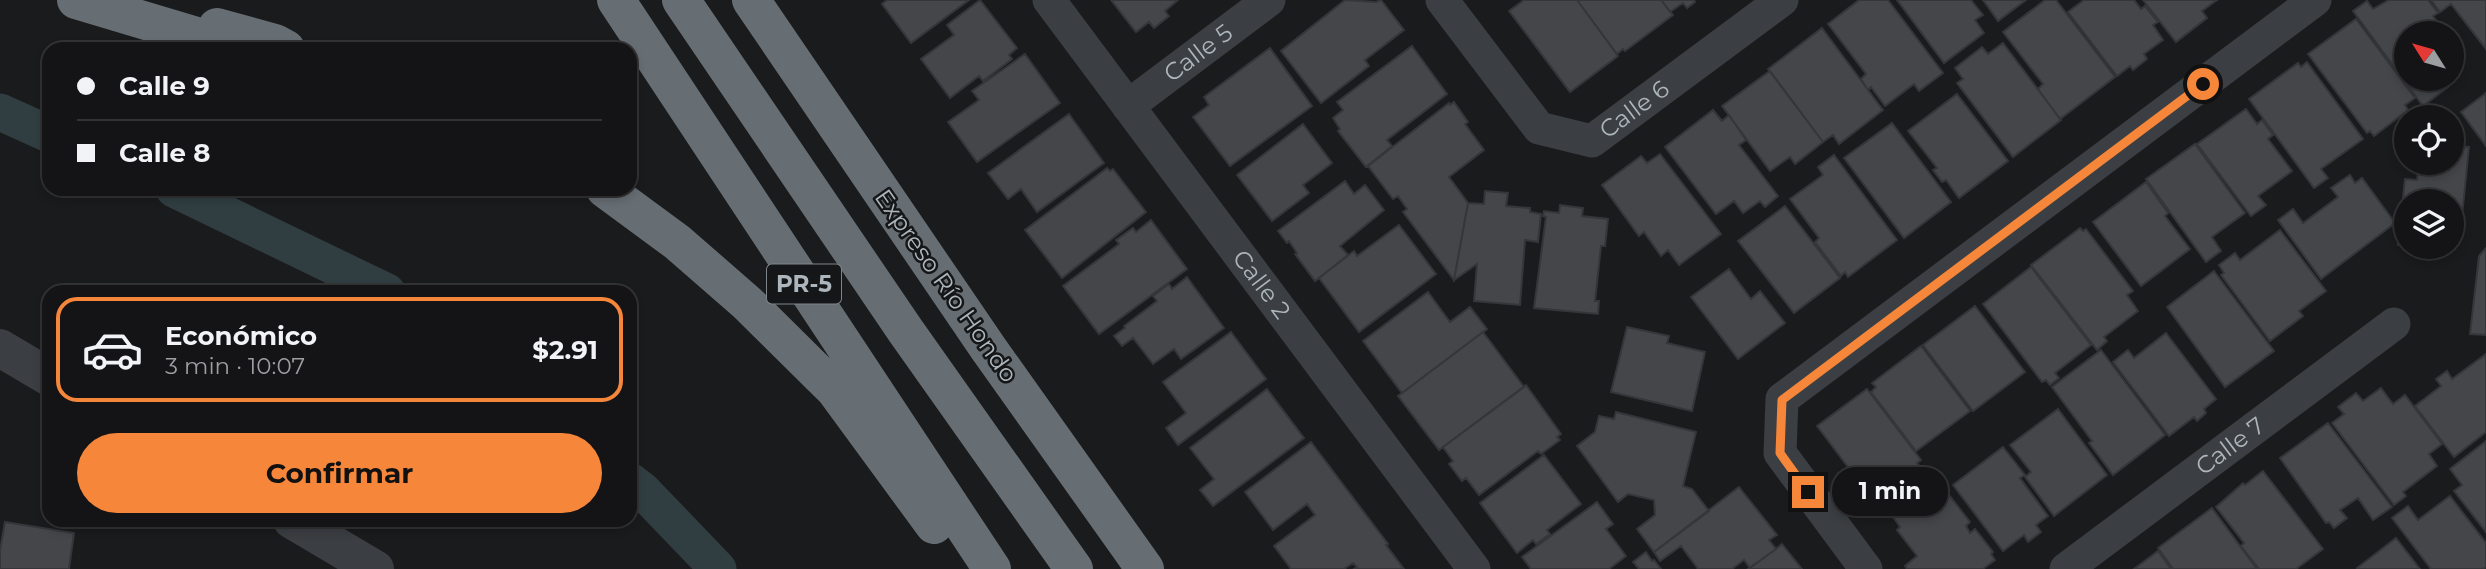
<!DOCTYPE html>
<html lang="es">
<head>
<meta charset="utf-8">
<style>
	body { margin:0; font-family:Montserrat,sans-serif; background:#1d1d1f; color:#f1f3f6; height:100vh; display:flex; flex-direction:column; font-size:26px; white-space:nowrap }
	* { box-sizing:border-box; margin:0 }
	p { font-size:23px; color:#9d9ea1 }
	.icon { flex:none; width:38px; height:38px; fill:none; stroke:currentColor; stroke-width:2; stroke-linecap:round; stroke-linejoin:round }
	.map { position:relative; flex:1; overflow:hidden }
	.drawer { position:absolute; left:42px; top:285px; width:595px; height:242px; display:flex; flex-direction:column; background:#141416; border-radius:21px; box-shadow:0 4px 10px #0003,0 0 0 2px #333335 }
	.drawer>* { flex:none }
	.hud { position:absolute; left:42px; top:42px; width:595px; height:154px; border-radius:21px; box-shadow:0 4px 10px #0003,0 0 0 2px #333335; display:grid; align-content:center; height:154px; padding:0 35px; background:#141416 }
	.needle { width:46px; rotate:307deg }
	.fabs { position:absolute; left:2394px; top:21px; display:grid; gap:14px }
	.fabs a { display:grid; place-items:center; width:70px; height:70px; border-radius:50%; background:#141416; box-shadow:0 4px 10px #0003,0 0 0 2px #333335; font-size:35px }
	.end { position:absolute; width:32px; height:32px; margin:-16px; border:9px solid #f5863a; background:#111; box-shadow:0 0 0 4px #111 }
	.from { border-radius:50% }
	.bubble { position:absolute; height:49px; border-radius:24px; background:#141416; box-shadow:0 4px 10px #0003,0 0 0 2px #333335; font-size:23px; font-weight:700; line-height:49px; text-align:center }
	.hud b { display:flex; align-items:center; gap:24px; height:66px; font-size:26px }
	.hud b+b { border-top:2px solid #333335 }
	.hud i { width:18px; height:18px; background:#f1f3f6 }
	ul { padding:12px 0 0; list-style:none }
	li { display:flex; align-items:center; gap:21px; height:105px; margin:0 14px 10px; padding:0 21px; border:4px solid #333335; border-radius:21px }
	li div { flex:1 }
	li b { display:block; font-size:26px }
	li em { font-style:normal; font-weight:700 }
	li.selected { border-color:#f5863a }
	li>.icon { width:63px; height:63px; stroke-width:1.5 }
	.button { display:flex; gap:14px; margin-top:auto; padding:14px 35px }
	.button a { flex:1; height:80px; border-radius:42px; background:#f5863a; color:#111; font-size:28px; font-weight:700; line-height:80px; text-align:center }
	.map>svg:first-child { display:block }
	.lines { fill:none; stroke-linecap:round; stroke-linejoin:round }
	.canal { stroke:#303e42; stroke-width:37 }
	.building { fill:#45464a; stroke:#343639; stroke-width:2 }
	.minor { stroke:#3b3e42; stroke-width:33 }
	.tertiary { stroke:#3b3e42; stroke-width:38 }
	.motorway { stroke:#676e73; stroke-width:38 }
	.route { stroke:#f5863a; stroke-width:9 }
	.labels { text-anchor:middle; stroke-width:5; stroke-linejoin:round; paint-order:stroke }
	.shield { fill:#151618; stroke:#7f868b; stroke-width:2 }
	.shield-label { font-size:23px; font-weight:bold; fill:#adb6bc }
	.street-label { font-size:24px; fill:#adb6bc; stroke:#151618 }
</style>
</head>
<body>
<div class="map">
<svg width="2486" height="569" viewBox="0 0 2486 569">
	<rect width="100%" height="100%" fill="#1a1b1d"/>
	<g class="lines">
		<path class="canal" d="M0,112L49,134
			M174,189L387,292
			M630,481L643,491L718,569"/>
	</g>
	<path class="building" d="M887,0H969L911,43L882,4Z
		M980,0L1017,48L1009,55L1012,59L983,81L979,76L950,98L921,59L954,35L947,25Z
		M1111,0H1178L1165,11L1169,16L1154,28L1149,22L1136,32Z
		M1345,0L1376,2L1381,0L1404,30L1365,60L1369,66L1321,103L1281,51Z
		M1524,0H1577L1618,56L1570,92L1509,11Z
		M1577,0H1661L1673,15L1625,51L1623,49L1617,54Z
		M1661,0H1694L1695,2L1687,8L1683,3L1670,12Z
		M1859,0H1888L1943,73L1919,91L1914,84L1885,106L1871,87L1868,90L1861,79L1866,74L1828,24Z
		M1897,0H1971L1983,15L1975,20L1984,33L1944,63Z
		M1983,0H2026L1998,21Z
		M2045,0H2056L2115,77L2060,119L2038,89L2043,84L2003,32Z
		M2084,0H2134L2141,9L2145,6L2158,22L2153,25L2163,40L2144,54L2147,59L2133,70L2130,66L2117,76L2068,12Z
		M2143,0H2217L2202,11L2207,18L2176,42Z
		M2389,0H2428L2438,13L2433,16L2445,33H2406V79H2442L2448,87L2423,106L2353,11L2367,1L2373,9Z
		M2431,0H2486V49L2451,4L2440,12Z
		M2356,19L2415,98L2405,105L2408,110L2374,136L2370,131L2367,133L2308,54Z
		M1822,28L1883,110L1839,144L1833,135L1823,142L1768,69Z
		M2003,43L2061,120L2013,157L1957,83L1963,79L1955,68L1982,47L1988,54Z
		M1412,46L1447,94L1387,140L1392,146L1366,167L1338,131L1340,129L1333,118L1343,110L1337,102Z
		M1270,48L1312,106L1230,166L1193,117L1209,105L1204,97Z
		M1025,54L1060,103L977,162L948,122L979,100L972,91Z
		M2307,62L2363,139L2321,169L2328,178L2314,188L2249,99L2298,63L2301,67Z
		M1770,71L1823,142L1795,164L1790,157L1770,171L1722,106Z
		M2486,93V146L2461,112Z
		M1957,94L2008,161L1959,198L1946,180L1942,182L1933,170L1937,168L1908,131Z
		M1454,102L1468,122L1465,124L1484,150L1449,177L1468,203L1454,280L1403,212L1407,209L1398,196L1393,199L1368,166L1449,103L1450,105Z
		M2246,109L2257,124L2262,120L2273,135L2268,139L2292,171L2258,196L2266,205L2251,216L2197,144Z
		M1713,110L1722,121L1729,115L1746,140L1739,145L1778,196L1765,207L1760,201L1743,213L1734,201L1716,214L1665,147Z
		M1069,114L1104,163L1037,212L1021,189L1008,199L988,173Z
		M1892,123L1951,202L1904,238L1844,158Z
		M1303,124L1332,163L1303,185L1309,193L1272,221L1237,175Z
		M2195,144L2245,213L2212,237L2221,251L2206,262L2146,179Z
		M2452,146L2469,147L2461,226L2452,225V201H2406V246L2398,245L2405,179L2417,180L2419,163H2452Z
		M1660,154L1721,234L1679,265L1668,250L1661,256L1644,232L1639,236L1602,185L1641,156L1647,163Z
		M1834,155L1897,240L1848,277L1845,272L1841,276L1815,242L1819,238L1790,199L1823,175L1818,167Z
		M1107,168L1110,171L1113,169L1146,212L1062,278L1025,230Z
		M2350,175L2355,183L2362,178L2395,223L2321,279L2278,220L2293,209L2303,223L2338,197L2331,188Z
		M1345,181L1354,194L1365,185L1384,210L1340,246L1348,255L1315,281L1295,254L1297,253L1289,241L1287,243L1278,231Z
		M2146,182L2168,213L2165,216L2190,249L2141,286L2093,222Z
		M1485,191L1508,193L1506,206L1530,208V212L1541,214L1538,242L1525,240L1520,305L1474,301L1477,264L1454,280L1468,203L1484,204Z
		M1560,205L1583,208L1582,216L1608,219L1605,246H1601L1595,301H1599L1598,314L1534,308L1546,217L1543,216L1544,211L1559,213Z
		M1785,206L1840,278L1794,313L1738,241Z
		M1151,220L1187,269L1099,334L1063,286L1119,244L1116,240L1133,228L1136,232Z
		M1399,225L1436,274L1359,332L1319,278L1354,251L1357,256Z
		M2080,228L2083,231L2086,229L2133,291L2127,295L2138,311L2104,337L2107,341L2097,350L2031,265Z
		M2280,230L2326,291L2299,311L2303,316L2270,341L2221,275L2224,273L2219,265L2235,253L2240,260Z
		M2486,248V335L2470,334L2479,256Z
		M2031,267L2091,345L2055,373L2059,378L2050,385L2046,380L2042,382L1983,304Z
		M1729,269L1751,299L1760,291L1785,323L1738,359L1691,297Z
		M2214,271L2274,351L2225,387L2167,307Z
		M1187,277L1224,328L1181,359L1174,349L1153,364L1133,338L1122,346L1114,336L1125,328L1124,326L1157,301L1153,296L1169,284L1172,289Z
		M1428,292L1450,322L1470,307L1487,329L1402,393L1363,341Z
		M1975,306L2025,372L1973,411L1923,345Z
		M1627,327L1669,336L1667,343L1705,352L1692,411L1611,392Z
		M1231,332L1266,379L1178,445L1166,428L1186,413L1163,382Z
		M1483,332L1524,387L1439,450L1398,396Z
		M2166,333L2216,399L2204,409L2206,413L2197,421L2194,417L2169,436L2113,362L2128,350L2134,358Z
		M1921,346L1970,411L1916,451L1871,392L1876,387L1872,383Z
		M2101,350L2165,435L2113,475L2089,443L2092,441L2052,387Z
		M2486,354V432L2454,457L2415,406L2441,386L2436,379L2447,371L2452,379Z
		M1526,385L1561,434L1557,437L1560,440L1541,454L1538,451L1479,495L1466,478L1462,481L1449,464L1453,461L1443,447Z
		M2381,388L2393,404L2405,395L2442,444L2429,454L2437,466L2403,492L2406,496L2394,505L2332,423L2344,414L2338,407L2356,393L2363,401Z
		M1267,389L1304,438L1213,506L1200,490L1214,479L1190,448Z
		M1867,389L1921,460L1917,463L1925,473L1879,508L1817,426Z
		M2058,409L2107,475L2054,516L2025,477L2031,472L2010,445Z
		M1616,412L1696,432L1683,486L1692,489L1709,511L1654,552L1637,529L1655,515L1654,500L1628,494L1618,502L1577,446L1595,432L1599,416L1614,419Z
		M2328,423L2392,507L2373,520L2358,498L2340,510L2347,518L2334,528L2329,522L2326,523L2280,458Z
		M2486,441V532L2454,491L2462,485L2450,469Z
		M1311,442L1388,544L1386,545L1404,569H1354L1357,567L1353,563L1344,569H1291L1274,546L1315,515L1307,504L1273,530L1245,492Z
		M2003,447L2025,475L2020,478L2048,516L2036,525L2041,532L2028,542L2024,535L2003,551L1953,485Z
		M1544,455L1581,504L1547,530L1550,534L1536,544L1533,540L1517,553L1480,503Z
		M2263,471L2323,549L2296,569H2259L2241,546L2244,543L2216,507L2243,483L2245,485Z
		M1939,482L1970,522L1966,526L1970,533L1975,529L1993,552L1991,554L1995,560L1983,569H1907L1905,566L1917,556L1897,530L1900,527L1893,517Z
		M1739,487L1777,535L1769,540L1776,549L1750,568L1744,560L1732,569H1698L1681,546L1660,561L1654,552Z
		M2450,496L2486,543V567L2483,569H2431L2392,518L2408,506L2418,520Z
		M1597,502L1613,524L1606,529L1626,556L1609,569H1531L1522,557Z
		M2212,508L2257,569H2173L2158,548Z
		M5,522L74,533L69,569H0V550Z
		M2396,538L2420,569H2358L2357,568Z
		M1782,544L1802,569H1748L1776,549Z
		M2158,551L2171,569H2134Z
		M1646,552L1652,561L1654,560L1661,569H1639L1633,562Z"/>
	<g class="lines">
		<g class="minor">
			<path id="s1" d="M1049,0L1474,569"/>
			<path id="s2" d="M1442,0L1539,128L1592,141L1782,0"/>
			<path id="s3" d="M1128,106L1269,0"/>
			<path d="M1866,569L1780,453L1782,399L2315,0"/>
			<path id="s4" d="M2066,569L2394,324"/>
		</g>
		<path class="tertiary" d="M0,348L49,377
			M292,520L375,569"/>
		<path class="motorway" d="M76,0L240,49
			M616,0L992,569
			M681,0L905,330L1074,569
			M751,0L988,348L1145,569
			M217,27L275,43L286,49
			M605,189L677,242L747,303L835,390L934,525"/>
	</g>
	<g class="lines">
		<path class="route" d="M1808,492L1780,453L1782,400L2203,84"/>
	</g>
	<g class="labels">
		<rect class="shield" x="767" y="264.5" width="74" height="39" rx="5"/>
		<g class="shield-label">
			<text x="804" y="292">PR-5</text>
		</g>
		<g class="street-label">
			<text dy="8" stroke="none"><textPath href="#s3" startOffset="88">Calle 5</textPath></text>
			<text dy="8" stroke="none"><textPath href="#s2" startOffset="268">Calle 6</textPath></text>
			<text dy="8" stroke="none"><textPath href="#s1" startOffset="355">Calle 2</textPath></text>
			<text transform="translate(946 286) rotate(55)" y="8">Expreso Río Hondo</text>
			<text dy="8" stroke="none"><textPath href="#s4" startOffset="205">Calle 7</textPath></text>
		</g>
	</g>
</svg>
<div class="fabs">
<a><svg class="needle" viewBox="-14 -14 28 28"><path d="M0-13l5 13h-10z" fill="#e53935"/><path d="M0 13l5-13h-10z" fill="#9d9ea1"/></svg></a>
<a><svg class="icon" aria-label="locate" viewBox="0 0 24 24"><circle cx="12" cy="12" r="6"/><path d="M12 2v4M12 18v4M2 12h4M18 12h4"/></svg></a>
<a><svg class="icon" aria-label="layers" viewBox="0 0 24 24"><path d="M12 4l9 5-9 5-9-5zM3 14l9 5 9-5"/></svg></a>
</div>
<i class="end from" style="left:2203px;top:84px"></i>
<i class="end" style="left:1808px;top:492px"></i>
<div class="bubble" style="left:1832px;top:467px;width:116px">1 min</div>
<div class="hud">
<b><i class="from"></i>Calle 9</b>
<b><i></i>Calle 8</b>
</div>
<section class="drawer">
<ul>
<li class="selected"><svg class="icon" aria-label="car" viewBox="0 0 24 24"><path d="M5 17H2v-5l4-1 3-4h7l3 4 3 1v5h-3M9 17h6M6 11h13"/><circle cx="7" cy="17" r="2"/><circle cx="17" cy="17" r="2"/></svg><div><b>Económico</b><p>3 min · 10:07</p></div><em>$2.91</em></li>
</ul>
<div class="button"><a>Confirmar</a></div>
</section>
</div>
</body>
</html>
